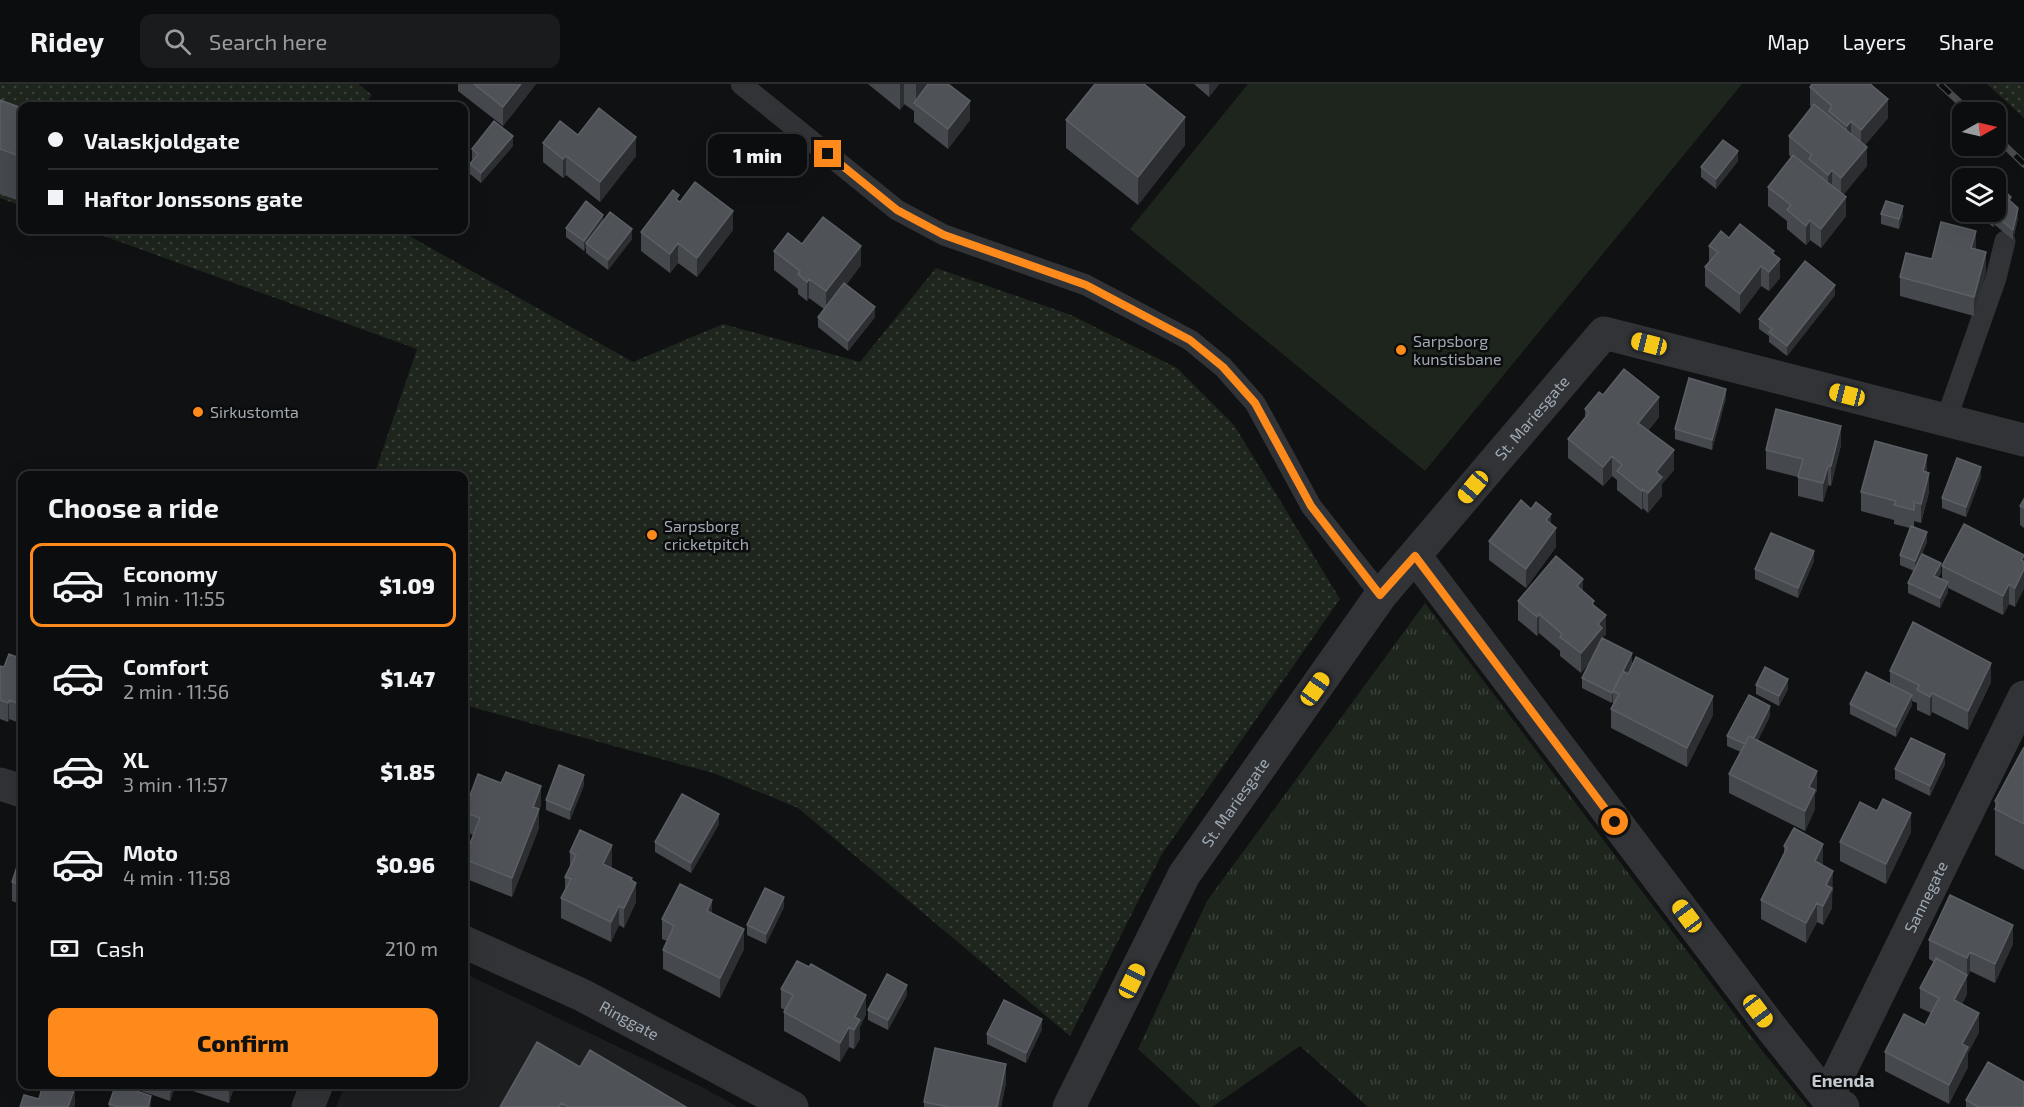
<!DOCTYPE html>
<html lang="en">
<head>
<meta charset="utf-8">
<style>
	body { margin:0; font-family:"Exo 2",sans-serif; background:#1a1b1c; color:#f1f3f6; height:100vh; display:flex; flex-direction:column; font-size:22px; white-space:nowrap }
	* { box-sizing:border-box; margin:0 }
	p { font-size:20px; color:#9a9c9e }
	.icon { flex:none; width:33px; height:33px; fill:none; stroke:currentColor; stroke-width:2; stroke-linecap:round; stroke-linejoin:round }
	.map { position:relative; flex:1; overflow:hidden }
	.sheet { position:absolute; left:18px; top:387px; width:450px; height:618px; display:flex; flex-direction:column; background:#0c0d0e; border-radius:12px; box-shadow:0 6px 24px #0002,0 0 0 2px #2c2d2e }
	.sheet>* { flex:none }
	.guide { position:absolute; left:18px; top:18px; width:450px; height:132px; border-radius:12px; box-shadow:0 6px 24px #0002,0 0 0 2px #2c2d2e; display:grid; align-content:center; height:132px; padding:0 30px; background:#0c0d0e }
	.needle { width:39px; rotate:82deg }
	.buttons { position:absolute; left:1952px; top:18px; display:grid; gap:12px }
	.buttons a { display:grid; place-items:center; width:54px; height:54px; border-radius:12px; background:#0c0d0e; box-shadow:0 6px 24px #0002,0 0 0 2px #2c2d2e; font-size:30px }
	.end { position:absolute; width:27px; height:27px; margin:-14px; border:8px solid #ff8a1c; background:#111; box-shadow:0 0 0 3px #111 }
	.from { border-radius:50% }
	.bubble { position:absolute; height:42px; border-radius:12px; background:#0c0d0e; box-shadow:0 6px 24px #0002,0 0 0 2px #2c2d2e; font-size:20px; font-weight:800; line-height:42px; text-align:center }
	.car { position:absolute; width:18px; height:36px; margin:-18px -9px; border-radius:8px; box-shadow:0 0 4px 2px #0007; background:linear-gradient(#f5c518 24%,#345 0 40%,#f5c518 0 76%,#345 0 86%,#f5c518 0) }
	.guide b { display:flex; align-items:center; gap:21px; height:57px; font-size:22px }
	.guide b+b { border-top:2px solid #2c2d2e }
	.guide i { width:15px; height:15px; background:#f1f3f6 }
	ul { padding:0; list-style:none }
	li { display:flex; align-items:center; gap:18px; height:84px; margin:0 12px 9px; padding:0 18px; border:3px solid transparent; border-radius:12px }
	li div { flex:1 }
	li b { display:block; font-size:22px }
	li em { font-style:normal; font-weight:800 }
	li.current { border-color:#ff8a1c }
	li>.icon { width:54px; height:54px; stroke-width:1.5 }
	h2 { padding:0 30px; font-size:27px; line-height:72px }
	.pay { display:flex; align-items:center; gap:15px; height:66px; padding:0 30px; font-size:22px }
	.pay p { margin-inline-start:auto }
	.cta { display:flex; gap:12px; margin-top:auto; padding:12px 30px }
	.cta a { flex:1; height:69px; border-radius:12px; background:#ff8a1c; color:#111; font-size:24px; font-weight:800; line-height:69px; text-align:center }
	header { display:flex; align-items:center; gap:36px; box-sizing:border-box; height:84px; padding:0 30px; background:#0c0d0e; border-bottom:2px solid #2c2d2e }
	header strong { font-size:28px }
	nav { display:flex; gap:33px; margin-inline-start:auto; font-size:21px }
	.search { width:420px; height:54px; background:#1a1b1c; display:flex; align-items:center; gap:15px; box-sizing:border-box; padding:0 21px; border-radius:12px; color:#9a9c9e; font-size:22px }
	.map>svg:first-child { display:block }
	.built { fill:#1c1d1f }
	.grass { fill:url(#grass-tufts) }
	.park { fill:url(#park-dots) }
	.pitch { fill:#1d251d }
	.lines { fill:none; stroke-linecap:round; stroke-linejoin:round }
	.service { stroke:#313337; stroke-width:21 }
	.minor { stroke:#313337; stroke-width:33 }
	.rail-casing { stroke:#484c51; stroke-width:7 }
	.rail { stroke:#0c0c0d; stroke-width:4.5; stroke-dasharray:14; stroke-linecap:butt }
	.wall { fill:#45484d }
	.shaded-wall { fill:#2c2e31 }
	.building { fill:#4f5358; stroke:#5b6066; stroke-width:1.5 }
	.route { stroke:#ff8a1c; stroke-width:8 }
	.poi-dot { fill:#ff8a1c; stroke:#0c0c0d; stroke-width:2 }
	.labels { text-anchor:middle; stroke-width:5; stroke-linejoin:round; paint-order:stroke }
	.poi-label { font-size:16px; fill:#a0aab4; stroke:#0c0c0d; text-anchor:start }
	.street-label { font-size:16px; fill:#a0aab4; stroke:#0c0c0d }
	.neighbourhood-label { font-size:18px; font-weight:bold; fill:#c2c8d0; stroke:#0c0c0d }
</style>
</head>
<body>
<header>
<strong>Ridey</strong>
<div class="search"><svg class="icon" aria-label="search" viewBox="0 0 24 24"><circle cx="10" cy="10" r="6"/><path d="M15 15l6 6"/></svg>Search here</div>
<nav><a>Map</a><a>Layers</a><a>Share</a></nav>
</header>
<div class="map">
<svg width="2024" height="1023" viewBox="0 0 2024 1023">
	<defs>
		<pattern id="grass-tufts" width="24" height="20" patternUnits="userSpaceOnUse" patternTransform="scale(1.5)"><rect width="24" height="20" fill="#1d251d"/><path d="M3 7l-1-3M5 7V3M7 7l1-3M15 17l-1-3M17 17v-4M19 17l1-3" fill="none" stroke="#3b423b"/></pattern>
		<pattern id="park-dots" width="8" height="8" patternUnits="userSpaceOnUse" patternTransform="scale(1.5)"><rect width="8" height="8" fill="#1d251d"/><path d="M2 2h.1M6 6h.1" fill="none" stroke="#3b423b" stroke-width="1.8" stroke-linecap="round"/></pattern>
	</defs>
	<rect width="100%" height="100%" fill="#101112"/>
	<path class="built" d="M464,889L700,1002L738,1023H336L345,1001L464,1000Z"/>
	<path class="grass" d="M1425,519L1760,964L1808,1023H1368L1300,962L1212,1023H1201L1138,965L1207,817Z"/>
	<path class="park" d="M0,0H358L372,11L364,22H22V122L0,114Z
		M1987,0H2024V34Z
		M87,146H399L633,278L723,240L860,278L936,184L1071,231L1177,284L1234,341L1340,515L1162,770L1070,952L798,724L716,690L464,621V392L374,391L417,265Z"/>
	<path class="pitch" d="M1248,0H1742L1425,387L1130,145Z"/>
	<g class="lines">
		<path class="service" d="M741,0L897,126L944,151L1086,201L1190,256L1223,283L1255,319L1311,422L1381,511
			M1946,336L1996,194L2005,157"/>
		<g class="minor">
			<path d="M1415,472L1773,946L1827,1014L1843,1023"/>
			<path d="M0,700L22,707"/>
			<path id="s1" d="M464,858L582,911L792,1023"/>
			<path id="s2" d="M1827,1014L2024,613"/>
			<path d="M308,1023L317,1000"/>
			<path id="s3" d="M1069,1023L1184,791L1381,511L1604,249L2024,356"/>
		</g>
		<defs>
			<path id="rail" d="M1940,0L1970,28
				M1995,52L2024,80"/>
		</defs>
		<use href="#rail" class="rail-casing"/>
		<use href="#rail" class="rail"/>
	</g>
	<path class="wall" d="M458,0H536L503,42L458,7Z
		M868,0H948L970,36L948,65L914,38V27L904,20L900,26Z
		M1194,0H1219L1209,13Z
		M1810,3L1888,34L1865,61L1867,82L1843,111L1846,132L1821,164L1810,156L1806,161L1787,145V137L1768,122V103L1791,73L1789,71V52L1812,23L1810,22Z
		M0,16L22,24V118L0,110Z
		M1066,36L1185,61L1138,121L1066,64Z
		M578,51L636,72L600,118L566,91L563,94L543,78V59Z
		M513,62L481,99L470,90V80L473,76L472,75V65Z
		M1738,77L1716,105L1701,93V83Z
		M679,117L733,146L697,193L678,179L670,189L641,167V148Z
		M2011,118L2018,134L2013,156L1995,141L1993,143L1976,128H1995Z
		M1881,130L1903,132L1899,145L1881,140Z
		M603,137L632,155L608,186L586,169V163L584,167L566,153V144Z
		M1729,154L1774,171L1780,194L1769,207L1761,202L1740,230L1705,202V183L1709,179V162Z
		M802,160L861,181L846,201L875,233L848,267L818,243V233L824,225L809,214L807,217L798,210V205L774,186V167Z
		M1976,165L1986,187L1974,232L1900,212V193L1932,175Z
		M1835,211L1787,272L1769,258V252L1759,245V235Z
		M1603,311L1659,333L1648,347L1674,386L1662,400V412L1648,429L1643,424L1642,426L1617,406V396L1612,392L1603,402L1568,374V355L1585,334V325Z
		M1726,314L1712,366L1675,355V345Z
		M1841,361L1831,402L1828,401L1823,418L1798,412V393L1766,385V366Z
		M1927,388L1929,408L1921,439L1914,437V443L1927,458L1921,471L1941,489L1938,494L1942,496V482L2024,471L2015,523L2009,520L2003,531L1948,504V508L1940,524L1908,509V499L1914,487L1900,481V471L1910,444L1894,440V436L1861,427V408Z
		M1981,393L1966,433L1942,424V414Z
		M2024,415V444L2020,441V422Z
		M1551,440L1556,463L1526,504L1489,476V457Z
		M1814,477L1798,514L1755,495V485Z
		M1583,508L1594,521L1606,550L1602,554L1632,579L1627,589L1713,631L1687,683L1611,644V625L1613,620V616L1612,619L1582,604V594L1590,577L1581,589L1560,572V567L1539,549L1537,552L1518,536V517Z
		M22,575V640L9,635L8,638L0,635V582L4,583Z
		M1890,587L1991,598L1968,646L1932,628L1930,632L1917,626V619L1912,617V621L1896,653L1850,630V620L1890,600Z
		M1756,601L1788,605L1779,622L1756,610Z
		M1770,632L1758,656L1817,706L1815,710V725L1805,747L1729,709V690L1741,668L1727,662V652Z
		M2024,663V786L1995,771V717Z
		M1945,680L1930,712L1895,695V685Z
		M584,701L570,736L546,726V716Z
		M541,721L539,726V744L512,813L464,794V775L473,751L464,747V728Z
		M719,740L691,789L655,768V758Z
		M1911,748L1886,800L1840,777V758Z
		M1784,762L1823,779L1822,781L1833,806L1832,809V824L1823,841L1817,838L1806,859L1761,835V816L1784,769Z
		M22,767V821L12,817V798Z
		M570,768L612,781L611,784L632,797L636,818L624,844L619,841L611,858L561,834V814L565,805V793L570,784Z
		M784,823L766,860L747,851V841Z
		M712,829L744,865L720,914L663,885V866L667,857L662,855V835Z
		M1929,856L2013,860L1995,899L1970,887L1967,893V910L1962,920L1979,948L1968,969V983L1949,1020L1885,987V968L1925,941L1931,929L1920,924V904L1934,878L1929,875Z
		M781,905L866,930L860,943V955L854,965L849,963L840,978L784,947V928L785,926L781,924Z
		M907,911L888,946L868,936V926Z
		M1042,945L1026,979L987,960V950Z
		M580,983L686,1023H500Z
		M1006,999L1001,1023H924V1018Z
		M129,1000H176L170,1017L129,1003Z
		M187,1000H235L229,1019L187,1005Z
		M238,1000H254L253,1005Z
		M1966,1016L2024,1023H1966Z
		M109,1020L151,1022V1023H109Z"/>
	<path class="shaded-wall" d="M521,0H536L503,42V23Z
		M900,0H904V20L900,26Z
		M916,0H939L916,21Z
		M1209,0H1219L1209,13Z
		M1888,15V34L1861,65V46Z
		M970,17V36L948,65V45Z
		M1185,33V61L1138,121V93Z
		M1851,37V57L1847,62V42Z
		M513,52V62L481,99V89Z
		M636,53V72L600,118V98Z
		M1867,63V82L1841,114V94Z
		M1738,67V77L1716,105V95Z
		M566,72V91L563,94V75Z
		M1832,86V106L1828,110V91Z
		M1846,113V132L1821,164V145Z
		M1903,122V132L1899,145V135Z
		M2018,124V134L2013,156V146Z
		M733,127V146L697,193V174Z
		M603,131V141L586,159V163L584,167V157Z
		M1995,131V141L1993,143V133Z
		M1810,136V156L1806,161V142Z
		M632,145V155L608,186V176Z
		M1976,147V166L1971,164Z
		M678,159V179L670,189V170Z
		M861,162V181L826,227V207Z
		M1774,167V182L1780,175V194L1769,207V188L1772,169Z
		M1986,168V187L1974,232V213Z
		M1761,182V202L1740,230V210Z
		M809,195V214L807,217V198Z
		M1835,201V211L1787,272V262Z
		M875,223V233L848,267V257Z
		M1726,305V314L1712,366V356Z
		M1659,313V333L1638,359V339Z
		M1841,342V361L1831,402V382Z
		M1674,366V386L1662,400V412L1648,429V409L1656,388Z
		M1927,371V390L1923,387Z
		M1612,372V392L1603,402V383Z
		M1828,382V401L1823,418V399Z
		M1981,383V393L1966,433V423Z
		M1929,389V408L1921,439V420Z
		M1643,405V424L1642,426V407Z
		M1551,430V449L1546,436Z
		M1556,444V463L1526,504V485Z
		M1927,448V458L1915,487V477Z
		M1814,467V477L1798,514V504Z
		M2024,471V505L2015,523V504L2021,476Z
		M1941,479V489L1934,502V492Z
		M1583,495V514L1577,502Z
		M1948,498V508L1940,524V514Z
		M2009,500V520L2003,531V512Z
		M1539,530V549L1537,552V533Z
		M1606,531V550L1602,555V563L1581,589V569L1598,540Z
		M1632,569V579L1617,609L1613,607V616L1612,619V609Z
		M1991,579V598L1968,646V627Z
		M1788,595V605L1779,622V612Z
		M1932,609V628L1930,632V613Z
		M1912,611V621L1896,653V643Z
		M1713,612V631L1687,683V664Z
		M9,616V635L8,638V619Z
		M1770,622V632L1750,672V662Z
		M1945,670V680L1930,712V702Z
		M1817,687V706L1815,710V725L1805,747V727L1809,703Z
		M584,691V701L570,736V726Z
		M541,702V721L539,726V744L512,813V794L533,723Z
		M1911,729V748L1886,800V780Z
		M719,730V740L691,789V779Z
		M1823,760V779L1815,796V777Z
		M612,761V781L603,800V780Z
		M1833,787L1832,824L1823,841V822L1826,801Z
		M632,794V808L636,799V818L624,844V824Z
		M784,813V823L766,860V850Z
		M712,816V835L707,827Z
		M1817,819V838L1806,859V839Z
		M619,822V841L611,858V838Z
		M2013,841V860L1995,899V880Z
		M744,845V865L720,914V894Z
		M1970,868V887L1967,893V874Z
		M1967,891V910L1954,935V916Z
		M907,901V911L888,946V936Z
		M866,911V930L860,943V955L854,965L855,933Z
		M1979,929V948L1968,969V983L1949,1020V1001L1962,960Z
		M1042,935V945L1026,979V969Z
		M849,943V963L840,978V959Z
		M1006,980V999L1001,1023H997Z
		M173,1000H176L170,1017V1007Z
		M229,1000H235L229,1019Z
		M75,1003V1022L74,1023H68Z
		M151,1012V1023H148Z"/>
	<path class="building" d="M474,0H521L503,23Z
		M928,0H948L970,17L948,45L914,19Z
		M1095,0H1144L1185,33L1138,93L1066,36Z
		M1812,0H1870L1888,15L1861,46L1851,37L1847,42L1829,27L1832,22L1810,3Z
		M0,16L22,24V73L0,65Z
		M1814,20L1867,63L1841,94L1832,86L1828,91L1809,75L1812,71L1789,52Z
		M599,24L636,53L600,98L566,72L563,75L543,59L560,37L578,51Z
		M494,37L513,52L481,89L470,80L478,70L472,65Z
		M1723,56L1738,67L1716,95L1701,83Z
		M1793,71L1846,113L1821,145L1810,136L1806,142L1787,126L1791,121L1768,103Z
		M1983,87L1991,94H1977Z
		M695,98L733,127L697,174L678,159L670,170L641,148L673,106L679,111L676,115L680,118Z
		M1995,98L2011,113L2009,116L2018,124L2013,146L1995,131L1993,133L1987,128H1995Z
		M586,117L603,131L584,157L566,144Z
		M1886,117L1903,122L1899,135L1881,130Z
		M610,128L632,145L608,176L586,159Z
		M823,133L861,162L826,207L809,195L807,198L798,190L800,187L774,167L788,149L802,160Z
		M1941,138L1976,147L1971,164L1986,168L1974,213L1900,193L1906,169L1932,175Z
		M1740,140L1774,167L1772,169L1780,175L1769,188L1761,182L1740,210L1705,183L1718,168L1709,162L1721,147L1729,154Z
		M1805,177L1835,201L1787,262L1769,248L1772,245L1759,235Z
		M844,199L875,223L848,257L818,233Z
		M1624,285L1659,313L1638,339L1674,366L1656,388L1662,393L1648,409L1643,405L1642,407L1617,387L1622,381L1612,372L1603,383L1568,355L1589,329L1585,325L1599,308L1603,311Z
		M1689,294L1726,305L1712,356L1675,345Z
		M1776,325L1841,342L1831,382H1828L1823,399L1798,393L1803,375L1766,366Z
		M1875,357L1927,371L1923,387L1929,389L1921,420L1914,418V426L1894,421L1896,417L1861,408Z
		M1957,374L1981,383L1966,423L1942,414Z
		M2024,415V424L2020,422Z
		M1521,416L1531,425L1536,418L1551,430L1546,436L1556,444L1526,485L1489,457Z
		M1964,440L2024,471L2021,476L2024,478V485L2015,504L2009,500L2003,512L1942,482Z
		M1911,442L1927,448L1915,477L1900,471Z
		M1771,449L1814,467L1798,504L1755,485Z
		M1922,470L1941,479L1934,492L1948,498L1940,514L1908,499Z
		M1556,472L1583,495L1577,502L1594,517L1592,520L1606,531L1598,540L1602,544L1581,569L1560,553L1562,550L1539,530L1537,533L1518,517Z
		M1913,538L1991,579L1968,627L1932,609L1930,613L1917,606L1919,601L1890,587Z
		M1602,554L1632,569L1612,609L1582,594Z
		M9,570L22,575V621L9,616L8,619L0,616V582L4,583Z
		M1636,573L1713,612L1687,664L1611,625L1619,610L1613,607L1623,587L1628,590Z
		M1765,583L1788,595L1779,612L1756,601Z
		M1866,588L1912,611L1896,643L1850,620Z
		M1749,611L1770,622L1754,654L1749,652L1745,660L1727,652Z
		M1749,652L1817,687L1809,703L1815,706L1805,727L1729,690Z
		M1911,654L1945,670L1930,702L1895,685Z
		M2024,663V740L1995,725L1998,719L1995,717Z
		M559,681L584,691L570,726L546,716Z
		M506,688L541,702L533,723L539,725L512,794L464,775L480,734L464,728L478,690L501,699Z
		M682,710L719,730L691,779L655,758Z
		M1883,715L1911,729L1886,780L1840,758L1860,718L1877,727Z
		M1794,744L1823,760L1815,777L1833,787L1826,801L1832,804L1823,822L1817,819L1806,839L1761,816L1787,764L1784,762Z
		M580,746L612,761L603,780L632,794L631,796L636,799L624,824L619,822L611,838L561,814L571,795L565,793L576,771L570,768Z
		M22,767V801L12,798Z
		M680,800L712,816L707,827L744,845L720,894L663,866L674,842L662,835Z
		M765,804L784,813L766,850L747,841Z
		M1950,811L2013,841L1995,880L1970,868L1967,874L1929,856Z
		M1936,874L1967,891L1954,916L1979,929L1962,960L1968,963L1949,1001L1885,968L1904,930L1925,941L1939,914L1920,904Z
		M797,877L809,883L811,880L866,911L855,933L860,936L854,946L849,943L840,959L784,928L793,911L781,905Z
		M887,890L907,901L888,936L868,926Z
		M1004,916L1042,935L1026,969L987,950Z
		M537,958L580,983L590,966L686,1023H569L561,1019L559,1023H500Z
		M935,964L1006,980L997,1023H949L924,1018Z
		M1988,978L2024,998V1023H1978L1966,1016Z
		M43,1000H67L75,1003L68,1023H20L24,1011L39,1015Z
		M116,1000L151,1012L148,1023H119L109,1020Z
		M151,1000H173L170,1007Z"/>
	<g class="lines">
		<path class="route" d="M828,70L897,126L944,151L1086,201L1190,256L1223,283L1255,319L1311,422L1380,511L1415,472L1615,738"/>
	</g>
	<g class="poi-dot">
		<circle cx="1401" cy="266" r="6"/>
		<circle cx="198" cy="328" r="6"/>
		<circle cx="652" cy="451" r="6"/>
	</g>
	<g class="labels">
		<g class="poi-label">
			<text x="1413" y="263">Sarpsborg<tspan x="1413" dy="18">kunstisbane</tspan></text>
			<text x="210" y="334">Sirkustomta</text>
			<text x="664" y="448">Sarpsborg<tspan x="664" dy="18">cricketpitch</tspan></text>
		</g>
		<g class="street-label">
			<text dy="6" stroke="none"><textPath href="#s3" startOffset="834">St. Mariesgate</textPath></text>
			<text dy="6" stroke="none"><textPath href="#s3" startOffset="348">St. Mariesgate</textPath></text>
			<text dy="6" stroke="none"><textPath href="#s2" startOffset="224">Sannegate</textPath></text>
			<text dy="6" stroke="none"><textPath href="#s1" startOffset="183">Ringgate</textPath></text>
		</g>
		<g class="neighbourhood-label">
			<text x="1843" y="1003">Enenda</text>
		</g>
	</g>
</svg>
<div class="buttons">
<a><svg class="needle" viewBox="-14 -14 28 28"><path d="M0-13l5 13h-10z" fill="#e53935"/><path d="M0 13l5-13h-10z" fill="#9a9c9e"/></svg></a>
<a><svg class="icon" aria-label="layers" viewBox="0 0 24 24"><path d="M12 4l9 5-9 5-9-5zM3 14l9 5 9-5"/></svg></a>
</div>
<i class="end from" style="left:1615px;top:738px"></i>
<i class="end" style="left:828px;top:70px"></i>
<div class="bubble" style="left:708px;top:50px;width:99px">1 min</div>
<i class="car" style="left:1649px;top:260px;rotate:284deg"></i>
<i class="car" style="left:1847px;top:311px;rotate:284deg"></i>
<i class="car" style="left:1473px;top:403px;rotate:220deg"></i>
<i class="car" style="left:1315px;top:605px;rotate:35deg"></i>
<i class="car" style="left:1687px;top:832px;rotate:323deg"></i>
<i class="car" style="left:1132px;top:897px;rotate:26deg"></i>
<i class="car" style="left:1758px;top:927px;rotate:143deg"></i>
<div class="guide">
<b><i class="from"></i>Valaskjoldgate</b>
<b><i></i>Haftor Jonssons gate</b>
</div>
<section class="sheet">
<h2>Choose a ride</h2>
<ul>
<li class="current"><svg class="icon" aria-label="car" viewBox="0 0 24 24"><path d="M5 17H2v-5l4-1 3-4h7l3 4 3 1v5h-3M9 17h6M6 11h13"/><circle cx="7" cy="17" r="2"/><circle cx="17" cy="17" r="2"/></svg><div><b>Economy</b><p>1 min · 11:55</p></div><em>$1.09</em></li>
<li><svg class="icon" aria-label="car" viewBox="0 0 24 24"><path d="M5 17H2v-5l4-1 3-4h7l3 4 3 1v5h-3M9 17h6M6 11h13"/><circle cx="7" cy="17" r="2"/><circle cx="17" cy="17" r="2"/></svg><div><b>Comfort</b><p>2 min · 11:56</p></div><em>$1.47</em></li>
<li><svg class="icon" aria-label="car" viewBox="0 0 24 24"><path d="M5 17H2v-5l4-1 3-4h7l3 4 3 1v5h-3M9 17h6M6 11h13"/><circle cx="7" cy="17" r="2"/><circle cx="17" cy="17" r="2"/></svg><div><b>XL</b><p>3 min · 11:57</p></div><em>$1.85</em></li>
<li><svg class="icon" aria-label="car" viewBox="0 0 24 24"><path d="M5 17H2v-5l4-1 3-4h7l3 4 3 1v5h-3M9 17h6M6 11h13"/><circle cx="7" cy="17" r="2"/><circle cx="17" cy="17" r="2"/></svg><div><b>Moto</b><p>4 min · 11:58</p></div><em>$0.96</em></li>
</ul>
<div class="pay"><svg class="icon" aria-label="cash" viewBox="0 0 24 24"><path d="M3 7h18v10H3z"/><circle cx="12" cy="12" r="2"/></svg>Cash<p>210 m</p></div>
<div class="cta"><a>Confirm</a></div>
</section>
</div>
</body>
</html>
